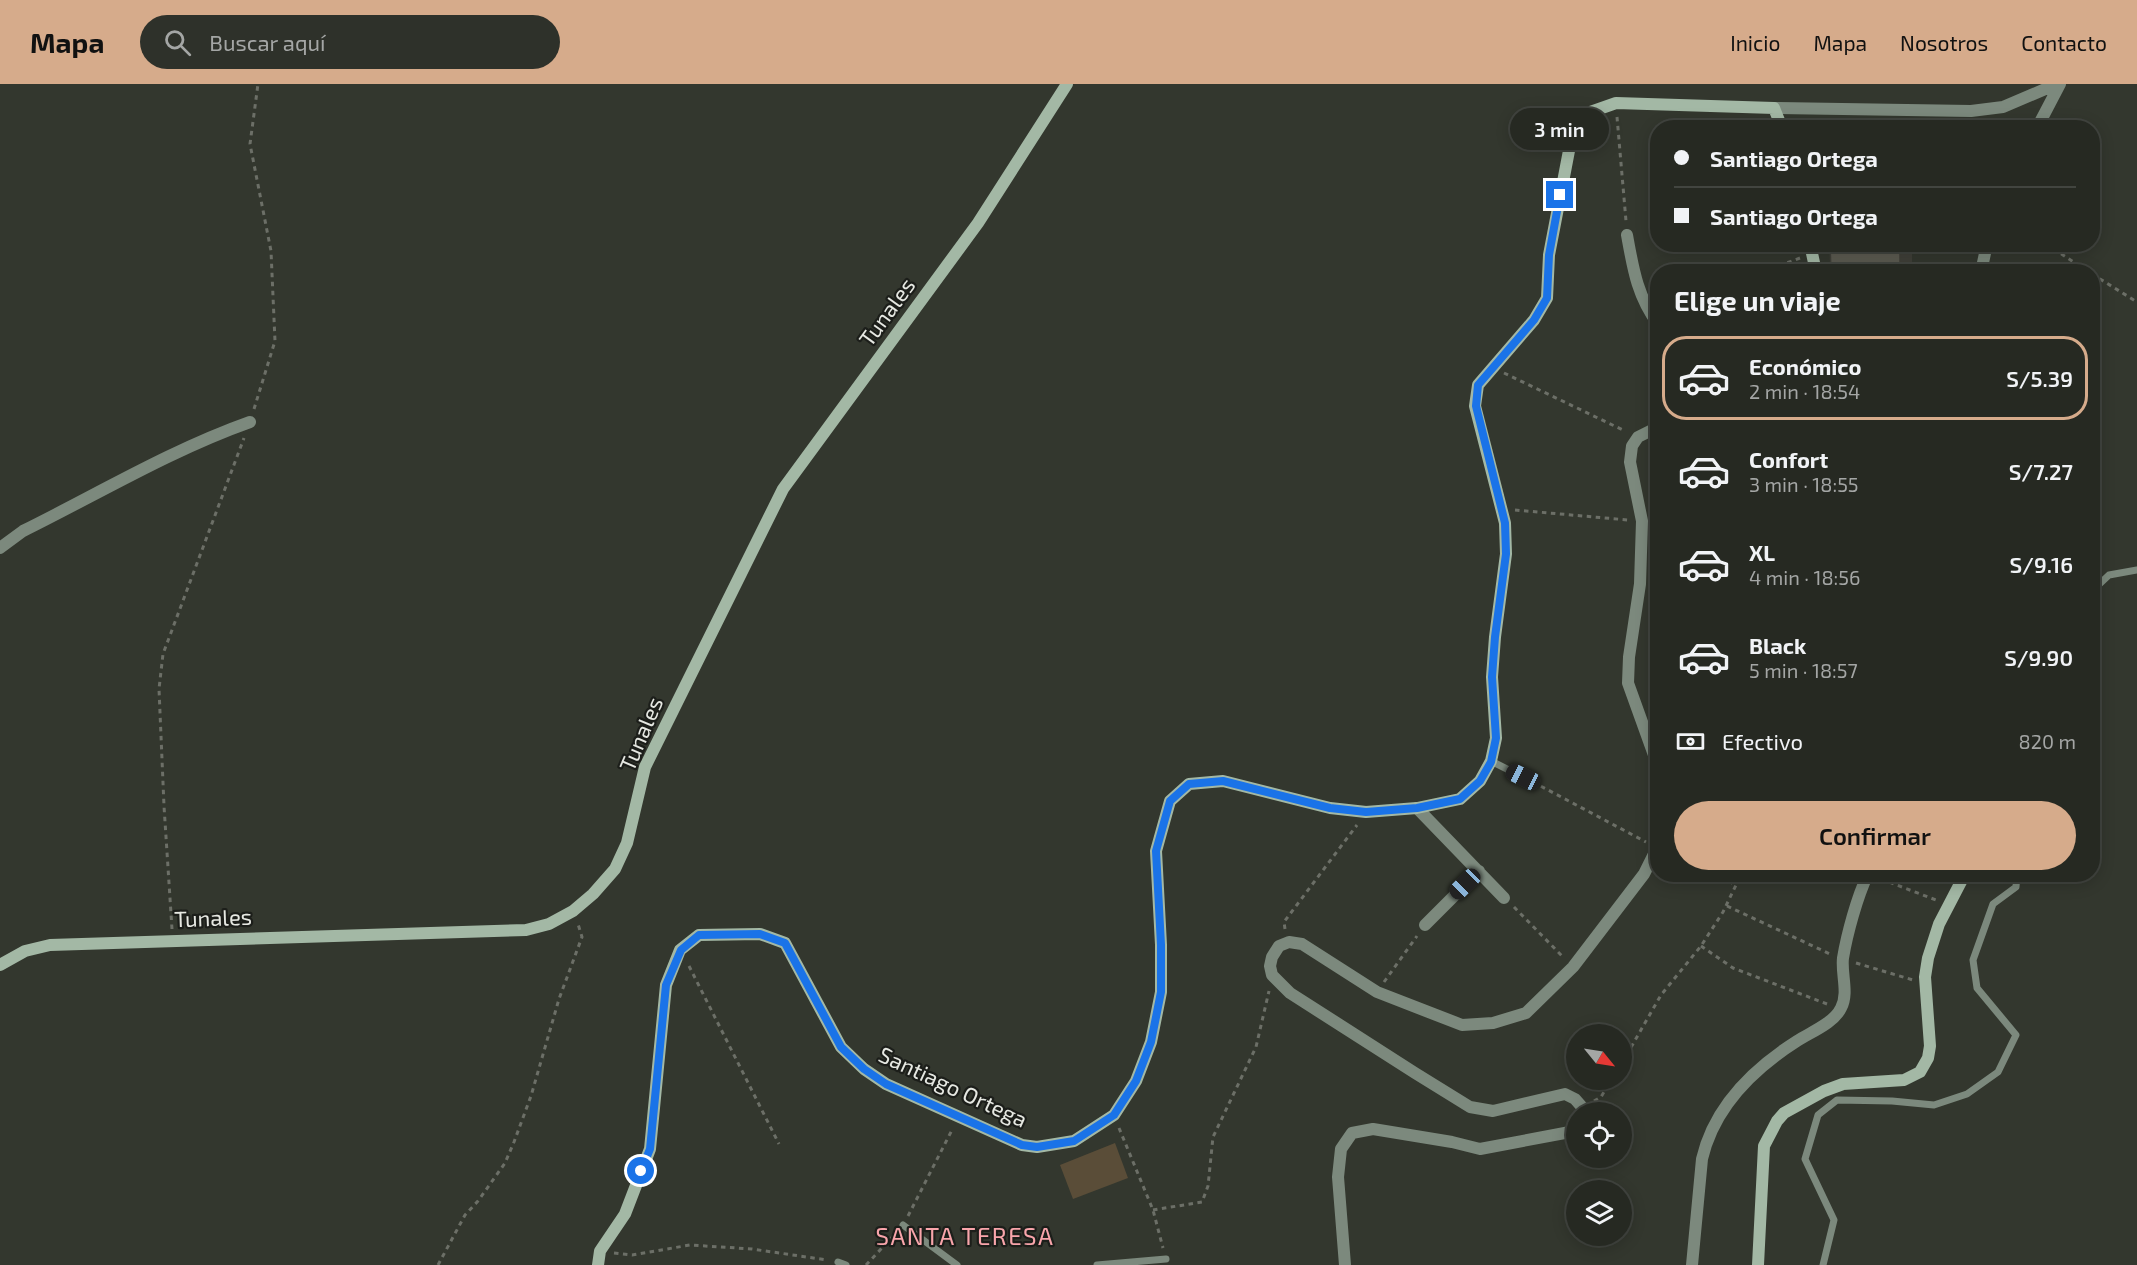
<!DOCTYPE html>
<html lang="es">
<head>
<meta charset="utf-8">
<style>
	body { margin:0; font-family:"Exo 2",sans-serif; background:#2e312a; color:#f1f3f6; height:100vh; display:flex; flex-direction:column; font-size:22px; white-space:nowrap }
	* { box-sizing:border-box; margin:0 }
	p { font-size:20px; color:#a4a6a5 }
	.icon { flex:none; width:33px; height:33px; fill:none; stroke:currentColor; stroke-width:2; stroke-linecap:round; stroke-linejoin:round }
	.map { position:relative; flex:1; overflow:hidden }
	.panel { position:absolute; left:1650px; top:180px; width:450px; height:618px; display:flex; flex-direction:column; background:#262922; border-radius:24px; box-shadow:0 3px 15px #0003,0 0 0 2px #424540 }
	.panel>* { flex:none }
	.top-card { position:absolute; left:1650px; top:36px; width:450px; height:132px; border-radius:24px; box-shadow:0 3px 15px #0003,0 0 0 2px #424540; display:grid; align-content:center; height:132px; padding:0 24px; background:#262922 }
	.needle { width:39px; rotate:120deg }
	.tools { position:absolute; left:1566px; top:940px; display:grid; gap:12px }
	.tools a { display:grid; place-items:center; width:66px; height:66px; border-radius:50%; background:#262922; box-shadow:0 3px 15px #0003,0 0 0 2px #424540; font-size:30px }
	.end { position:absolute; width:27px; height:27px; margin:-14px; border:8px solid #1a73e8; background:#fff; box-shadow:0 0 0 3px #fff }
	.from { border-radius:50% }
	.bubble { position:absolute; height:42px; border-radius:21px; background:#262922; box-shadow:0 3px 15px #0003,0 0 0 2px #424540; font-size:20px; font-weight:600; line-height:42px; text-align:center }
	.car { position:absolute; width:18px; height:36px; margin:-18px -9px; border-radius:8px; box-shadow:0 0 4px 2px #0007; background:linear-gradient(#222 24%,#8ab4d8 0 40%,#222 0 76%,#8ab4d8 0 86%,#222 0) }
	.top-card b { display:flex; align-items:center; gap:21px; height:57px; font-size:22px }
	.top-card b+b { border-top:2px solid #424540 }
	.top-card i { width:15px; height:15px; background:#f1f3f6 }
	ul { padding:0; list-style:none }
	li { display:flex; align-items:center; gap:18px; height:84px; margin:0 12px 9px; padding:0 12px; border:3px solid transparent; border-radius:24px }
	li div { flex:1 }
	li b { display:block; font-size:22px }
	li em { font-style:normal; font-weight:600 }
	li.active { border-color:#d6ab8b }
	li>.icon { width:54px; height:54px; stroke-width:1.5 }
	h2 { padding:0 24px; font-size:27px; line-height:72px }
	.pay { display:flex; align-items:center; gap:15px; height:66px; padding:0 24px; font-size:22px }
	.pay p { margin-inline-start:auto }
	.button { display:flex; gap:12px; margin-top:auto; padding:12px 24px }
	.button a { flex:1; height:69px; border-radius:36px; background:#d6ab8b; color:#111; font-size:24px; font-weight:600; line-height:69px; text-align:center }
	header { display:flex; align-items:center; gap:36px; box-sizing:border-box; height:84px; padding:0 30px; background:#d6ab8b; color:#111 }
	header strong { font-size:28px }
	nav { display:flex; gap:33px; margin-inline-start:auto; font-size:21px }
	.search { width:420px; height:54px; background:#2e312a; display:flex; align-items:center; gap:15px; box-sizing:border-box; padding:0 21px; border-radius:33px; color:#a4a6a5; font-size:22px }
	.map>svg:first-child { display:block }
	.pitch { fill:#5a4d38 }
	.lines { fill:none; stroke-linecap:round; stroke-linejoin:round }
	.path { stroke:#6c6f67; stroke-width:3; stroke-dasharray:4.5 4.5; stroke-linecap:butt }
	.lane { stroke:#7c897d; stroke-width:7 }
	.street { stroke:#7c897d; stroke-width:12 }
	.secondary { stroke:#a3b8a5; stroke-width:12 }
	.shaded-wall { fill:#404039 }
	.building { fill:#5c5b51; stroke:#404039; stroke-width:1.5 }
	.route { stroke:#1a73e8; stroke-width:8 }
	.labels { text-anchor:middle; stroke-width:4.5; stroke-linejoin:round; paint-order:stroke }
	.street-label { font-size:22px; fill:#e6e8e2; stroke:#1c1e1a }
	.neighbourhood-label { font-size:24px; letter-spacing:1.5px; fill:#f9a5ab; stroke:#1c1e1a }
</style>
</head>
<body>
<header>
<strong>Mapa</strong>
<div class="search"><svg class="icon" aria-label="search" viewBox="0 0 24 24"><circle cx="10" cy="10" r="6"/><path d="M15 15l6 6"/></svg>Buscar aquí</div>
<nav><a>Inicio</a><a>Mapa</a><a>Nosotros</a><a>Contacto</a></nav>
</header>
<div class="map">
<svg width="2137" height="1181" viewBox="0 0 2137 1181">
	<rect width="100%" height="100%" fill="#33372e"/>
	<path class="pitch" d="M1115,1059L1128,1094L1073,1115L1060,1081Z"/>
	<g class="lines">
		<path class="path" d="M1617,33L1626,137
			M2046,160L2089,188
			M1762,188L1800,174
			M2092,190L2137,218
			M1504,289L1625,347
			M254,325L275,257L271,167L250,60L258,0
			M1515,426L1628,436
			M1533,698L1646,758
			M1881,795L1936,816
			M1727,822L1830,870
			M1514,823L1564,874
			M172,845L164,722L159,605L163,570L244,354
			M1285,845L1284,838L1357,741
			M1701,862L1733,884L1827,920
			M1856,879L1913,896
			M689,882L779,1060
			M1384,898L1417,852
			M1622,979L1661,911L1701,862L1723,828L1736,801L1714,790
			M1594,1017L1601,1013L1611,996
			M1119,1044L1153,1126L1163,1164
			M1153,1126L1202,1118L1208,1102L1213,1053L1256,963L1269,907
			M908,1132L953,1044
			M614,1169L632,1171L690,1161L752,1165L827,1176
			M438,1181L465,1131L478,1117L505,1079L514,1058L531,1012L559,915L582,853L578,840
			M866,1181L896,1149"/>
		<path class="lane" d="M2092,507L2109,491L2137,486
			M1491,677L1523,693
			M903,1141L957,1181
			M838,1178L846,1181
			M1097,1181L1166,1175
			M1823,1181L1834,1136L1805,1075L1818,1031L1837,1016L1892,1017L1934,1021L1967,1010L1998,988L2016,951L1977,904L1973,876L1993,820L2016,803L2017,790"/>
		<path class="street" d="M1774,24L1971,27L2003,23L2057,0
			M2037,44L2060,0
			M1627,151C1633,184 1637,212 1658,240
			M1981,188L1987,160
			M1658,343L1638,353L1632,362L1630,378L1642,437L1640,500L1629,573L1628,599L1655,674L1658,700
			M0,464L23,447C98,410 171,366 250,338
			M1417,724L1504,814
			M1425,841L1479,787
			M1582,1029V1023L1575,1015L1565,1010L1493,1027L1470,1023L1415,989L1290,909L1272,891L1270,882L1272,873L1279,862L1289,858L1302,860L1377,908L1462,941L1493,939L1526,929L1573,883L1644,790L1658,762
			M1345,1181L1338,1093L1341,1065L1352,1049L1373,1045L1452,1058L1480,1065L1570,1048L1576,1040
			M1692,1181L1702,1075C1714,1023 1753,985 1797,957C1811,948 1834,939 1841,924C1849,909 1841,890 1843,874C1847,850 1857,813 1868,790"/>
		<path class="secondary" d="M1810,160L1816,188
			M0,881L25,867L50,861L526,846L549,840L573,827L593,810L615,785L627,759L645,683L783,405L978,139L1067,0
			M598,1181L600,1167L625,1130L650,1065L666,901L680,866L699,851L760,850L785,859L841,963L864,985L886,1000L1022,1061L1037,1063L1074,1057L1114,1031L1136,997L1151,958L1161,908V861L1156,767L1170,717L1189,700L1223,697L1330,724L1366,728L1417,724L1460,715L1480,697L1491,677L1496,654L1492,593L1495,553L1506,470L1505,439L1475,322L1478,301L1534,236L1547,214L1549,171L1572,51L1579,32L1616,19L1774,24L1782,44
			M1758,1181L1764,1062L1777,1037L1784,1029L1824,1007L1843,1000L1904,996L1920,988L1928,974L1930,962L1925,893L1928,874L1939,840L1965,790"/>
	</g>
	<path class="shaded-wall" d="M1900,160H1912V188H1900Z"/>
	<path class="building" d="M1830,160H1900V188H1831Z"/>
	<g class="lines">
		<path class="route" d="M641,1087L650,1065L666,901L681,866L699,851L760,850L785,859L841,963L864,985L886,1000L1022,1061L1037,1063L1074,1057L1114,1031L1136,997L1151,958L1161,908V861L1156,767L1170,717L1189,700L1223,697L1330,724L1366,728L1417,724L1460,715L1480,697L1491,678L1496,654L1492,593L1495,553L1506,470L1505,439L1476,322L1478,301L1534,236L1547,214L1549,171L1560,111"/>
	</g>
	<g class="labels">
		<g class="street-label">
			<text transform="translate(887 228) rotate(-54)" y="8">Tunales</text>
			<text transform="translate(641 650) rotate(-67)" y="8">Tunales</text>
			<text transform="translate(213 834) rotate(-2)" y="8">Tunales</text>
			<text transform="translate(953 1003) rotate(25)" y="8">Santiago Ortega</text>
		</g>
		<g class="neighbourhood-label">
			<text x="965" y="1161">SANTA TERESA</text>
		</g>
	</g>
</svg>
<div class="tools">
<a><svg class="needle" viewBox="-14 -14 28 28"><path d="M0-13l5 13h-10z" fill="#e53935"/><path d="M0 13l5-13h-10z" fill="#a4a6a5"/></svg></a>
<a><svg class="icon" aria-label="locate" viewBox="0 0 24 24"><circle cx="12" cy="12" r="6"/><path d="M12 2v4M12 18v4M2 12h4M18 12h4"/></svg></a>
<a><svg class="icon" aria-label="layers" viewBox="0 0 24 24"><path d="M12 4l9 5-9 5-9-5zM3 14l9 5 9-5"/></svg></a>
</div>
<i class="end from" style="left:641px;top:1087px"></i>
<i class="end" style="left:1560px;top:111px"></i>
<div class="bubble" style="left:1510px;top:24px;width:99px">3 min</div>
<i class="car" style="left:1523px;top:693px;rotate:296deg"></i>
<i class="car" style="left:1465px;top:800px;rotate:225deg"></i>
<div class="top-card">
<b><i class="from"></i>Santiago Ortega</b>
<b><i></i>Santiago Ortega</b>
</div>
<section class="panel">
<h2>Elige un viaje</h2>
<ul>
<li class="active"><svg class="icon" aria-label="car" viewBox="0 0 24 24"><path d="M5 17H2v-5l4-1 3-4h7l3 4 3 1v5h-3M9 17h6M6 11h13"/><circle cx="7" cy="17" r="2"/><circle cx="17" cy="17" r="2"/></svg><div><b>Económico</b><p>2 min · 18:54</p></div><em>S/5.39</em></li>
<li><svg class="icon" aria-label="car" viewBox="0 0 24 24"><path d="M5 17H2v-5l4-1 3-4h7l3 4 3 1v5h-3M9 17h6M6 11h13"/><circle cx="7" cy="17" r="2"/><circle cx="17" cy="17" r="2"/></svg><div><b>Confort</b><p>3 min · 18:55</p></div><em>S/7.27</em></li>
<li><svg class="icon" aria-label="car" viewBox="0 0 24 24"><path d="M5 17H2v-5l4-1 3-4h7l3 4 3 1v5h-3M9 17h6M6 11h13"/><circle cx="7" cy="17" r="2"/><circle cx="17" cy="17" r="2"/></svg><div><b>XL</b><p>4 min · 18:56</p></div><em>S/9.16</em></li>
<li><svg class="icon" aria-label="car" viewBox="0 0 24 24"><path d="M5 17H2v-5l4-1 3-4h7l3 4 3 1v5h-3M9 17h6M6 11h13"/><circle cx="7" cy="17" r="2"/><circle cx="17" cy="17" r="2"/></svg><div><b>Black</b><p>5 min · 18:57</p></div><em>S/9.90</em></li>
</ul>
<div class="pay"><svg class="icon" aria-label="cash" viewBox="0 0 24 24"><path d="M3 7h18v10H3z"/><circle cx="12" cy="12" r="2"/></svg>Efectivo<p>820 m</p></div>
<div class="button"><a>Confirmar</a></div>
</section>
</div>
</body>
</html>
